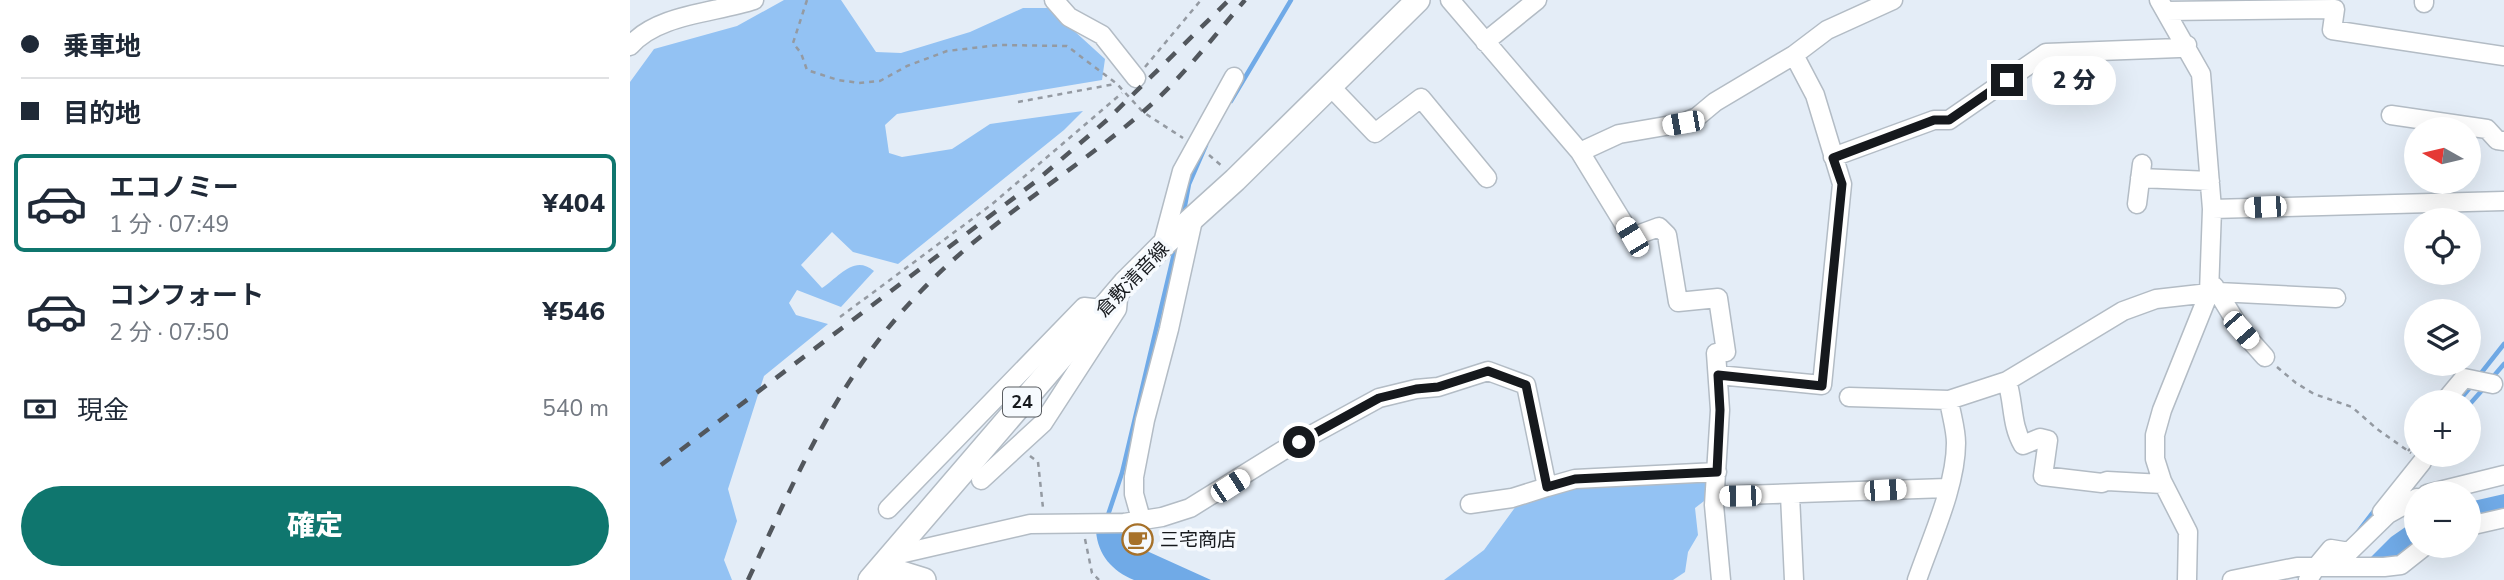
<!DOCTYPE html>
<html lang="ja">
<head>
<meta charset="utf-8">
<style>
	body { margin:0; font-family:"Nunito Sans","Noto Sans JP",sans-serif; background:#f6f6f7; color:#1f2937; height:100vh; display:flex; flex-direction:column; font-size:26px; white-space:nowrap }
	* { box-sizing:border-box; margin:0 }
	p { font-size:23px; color:#747a83 }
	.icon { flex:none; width:38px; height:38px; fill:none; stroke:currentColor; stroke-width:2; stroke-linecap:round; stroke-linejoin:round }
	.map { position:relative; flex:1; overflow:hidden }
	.details { display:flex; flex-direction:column; background:#fff; width:630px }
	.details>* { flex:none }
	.hud { display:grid; align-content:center; height:154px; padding:0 21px; background:#fff }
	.needle { width:46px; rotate:278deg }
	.buttons { position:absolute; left:1774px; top:117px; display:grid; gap:14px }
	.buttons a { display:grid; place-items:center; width:77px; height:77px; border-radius:50%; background:#fff; box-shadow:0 7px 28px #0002; font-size:35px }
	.end { position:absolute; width:32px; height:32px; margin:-16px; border:9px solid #16191d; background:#fff; box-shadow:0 0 0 4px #fff }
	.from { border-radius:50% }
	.bubble { position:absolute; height:49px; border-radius:24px; background:#fff; box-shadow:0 7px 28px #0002; font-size:23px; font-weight:800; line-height:49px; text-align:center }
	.car { position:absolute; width:21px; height:42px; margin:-21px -10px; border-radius:9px; box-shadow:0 0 5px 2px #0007; background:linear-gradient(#fff 24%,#345 0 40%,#fff 0 76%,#345 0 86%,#fff 0) }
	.hud b { display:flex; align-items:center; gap:24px; height:66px; font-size:26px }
	.hud b+b { border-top:2px solid #e0e1e3 }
	.hud i { width:18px; height:18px; background:#1f2937 }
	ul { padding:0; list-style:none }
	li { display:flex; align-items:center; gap:21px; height:98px; margin:0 14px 10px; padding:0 7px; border:4px solid transparent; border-radius:10px }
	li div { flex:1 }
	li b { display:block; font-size:26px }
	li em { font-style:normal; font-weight:800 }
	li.current { border-color:#0f766e }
	li>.icon { width:63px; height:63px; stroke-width:1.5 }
	.pay { display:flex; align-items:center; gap:18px; height:77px; padding:0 21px; font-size:26px }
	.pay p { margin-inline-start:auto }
	.action { display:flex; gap:14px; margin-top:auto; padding:14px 21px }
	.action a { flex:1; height:80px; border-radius:42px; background:#0f766e; color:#fff; font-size:28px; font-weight:800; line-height:80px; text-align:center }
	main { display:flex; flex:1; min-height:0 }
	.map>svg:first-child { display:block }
	.forest { fill:#93c2f3 }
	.water { fill:#70aae7 }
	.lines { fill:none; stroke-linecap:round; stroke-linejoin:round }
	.stream { stroke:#70aae7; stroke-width:4.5 }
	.minor-casing { stroke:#b3bcc5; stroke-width:21 }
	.major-casing { stroke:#b3bcc5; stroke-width:26 }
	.path { stroke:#949aa2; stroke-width:2.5; stroke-dasharray:5 5; stroke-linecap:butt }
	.minor { stroke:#fff; stroke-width:18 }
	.major { stroke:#fff; stroke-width:23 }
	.rail { stroke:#52575d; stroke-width:4.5; stroke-dasharray:12 12; stroke-linecap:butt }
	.route { stroke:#16191d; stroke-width:9 }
	.labels { text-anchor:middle; stroke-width:7; stroke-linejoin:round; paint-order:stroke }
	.shield { fill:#f6fafe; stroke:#595c60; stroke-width:2 }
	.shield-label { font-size:18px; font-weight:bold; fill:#16191d }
	.street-label { font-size:19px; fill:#16191d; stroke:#f6fafe }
	.poi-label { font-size:19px; fill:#16191d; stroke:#f6fafe; text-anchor:start }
</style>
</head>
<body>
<main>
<section class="details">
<div class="hud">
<b><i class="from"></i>乗車地</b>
<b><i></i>目的地</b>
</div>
<ul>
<li class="current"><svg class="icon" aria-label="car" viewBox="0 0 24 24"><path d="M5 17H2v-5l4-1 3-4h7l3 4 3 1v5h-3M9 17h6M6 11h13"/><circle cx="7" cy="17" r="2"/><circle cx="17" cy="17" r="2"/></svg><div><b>エコノミー</b><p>1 分 · 07:49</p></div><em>¥404</em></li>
<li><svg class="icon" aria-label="car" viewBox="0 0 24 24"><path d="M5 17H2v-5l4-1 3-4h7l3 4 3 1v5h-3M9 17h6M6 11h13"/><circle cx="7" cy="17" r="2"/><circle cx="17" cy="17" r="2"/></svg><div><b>コンフォート</b><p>2 分 · 07:50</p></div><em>¥546</em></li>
</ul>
<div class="pay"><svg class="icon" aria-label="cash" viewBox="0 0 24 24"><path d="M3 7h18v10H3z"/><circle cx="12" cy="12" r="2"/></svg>現金<p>540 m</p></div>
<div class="action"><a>確定</a></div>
</section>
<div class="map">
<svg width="1874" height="580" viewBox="0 0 1874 580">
	<rect width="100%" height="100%" fill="#e4edf7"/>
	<path class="forest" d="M154,0H211L246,52L271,53L340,32L393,8H419L475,59L472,80L267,114L255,125L259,153L272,157L322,149L360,124L453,111L434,130L268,264L223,252L202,232L171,265L192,288C209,277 224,254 244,271L211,307L167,290L159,303L166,315L198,324L134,376L98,489L107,521L94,560L102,580H0V82L24,49L107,26Z
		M1079,480L1078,498L1065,508L1068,535L1058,552L1055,572L1043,580H814L854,550L889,502L949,484Z"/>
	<path class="water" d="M1874,494V509L1839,516V502Z
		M1787,519V541L1767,557L1738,560L1761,537Z
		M493,527L499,538L508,547L581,580H504C482,571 468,555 466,531Z"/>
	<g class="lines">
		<path class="stream" d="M601,101L661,0
			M553,216L559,184L576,145
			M1848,377L1874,344
			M1862,378L1874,364
			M1828,402L1843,384
			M1839,405L1855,387
			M477,518L492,473L546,245
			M1727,533L1747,507"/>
		<defs>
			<path id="minor" d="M424,0L439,17L472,35L506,78
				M820,0L950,152L1002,237L1029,227L1037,235L1048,302L1088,298L1096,352L1086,353L1090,410L1084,505L1091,580
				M1529,0L1571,74L1582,209L1579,293L1532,410L1525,435V459L1532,481L1558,532L1557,580
				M1794,3V0
				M1536,11L1705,9L1702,30L1874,56
				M855,42L907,0
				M0,46C27,14 85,13 124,0
				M700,86L745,133L791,98L857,178
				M1761,115L1857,129L1867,140L1874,141
				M950,152L989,134L1053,123L1067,117L1085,102L1164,55L1197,30L1263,0
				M1203,157L1304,120H1319L1416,53L1549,48L1557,45
				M1510,178L1580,181
				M1507,204L1512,164
				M1582,209L1874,201
				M532,246L552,171L604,77
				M1584,286L1611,330L1635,357
				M1588,292L1706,298
				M1088,375L1192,385L1212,184L1185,95L1164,55
				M1377,381C1384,403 1381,425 1393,445L1410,438L1418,440L1413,476L1472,483L1477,481L1533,484
				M1219,397L1319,400L1377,381L1493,311L1526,299L1579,293
				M1814,402L1834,378L1863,384
				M351,480L413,423L487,309L488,299
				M1797,494L1874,475
				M1160,495L1164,580
				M1085,496L1317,488
				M840,504L882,498L917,487
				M258,509L454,307L472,309
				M1752,512L1792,462
				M511,519L504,494V477L515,420L539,329L563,220
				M1839,526L1874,518
				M261,556L400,524L494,523L532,517L560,508L652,451L749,398L786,389L808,387L858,371L896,385L917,487L945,479L1087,472
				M1287,580C1301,539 1326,486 1326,443C1326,429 1321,414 1319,400
				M1602,580L1667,567H1686L1701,549L1719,552L1758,514L1787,498
				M1678,580L1686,567H1754L1771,565L1795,546"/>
			<path id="major" d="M252,567L294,580
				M240,580L495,283L532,246L605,180L788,0"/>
		</defs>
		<use href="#minor" class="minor-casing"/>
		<use href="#major" class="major-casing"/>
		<path class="path" d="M177,0L163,43L171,53L177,70L208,80L229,83L250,81L277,66L317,51L369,45L437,46L487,84L513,112L553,138
			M515,67L571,0
			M388,102L485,84
			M579,155L593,167
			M210,317L361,205L492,93
			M1647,367L1666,383L1684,394L1722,407L1747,429L1781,453
			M1778,451L1787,441
			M400,456L408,462L413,508
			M455,539L462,573L469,580"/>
		<use href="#minor" class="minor"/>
		<use href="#major" class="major"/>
		<path class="rail" d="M31,465L405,182L477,120L599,0
			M118,580C168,473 208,376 292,290C355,224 437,176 507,117C548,83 581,40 615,0"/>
	</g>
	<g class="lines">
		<path class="route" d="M669,442L749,398L786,389L808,387L858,371L896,385L917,487L945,479L1087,472L1090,410L1088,375L1192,386L1212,184L1203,158L1304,120H1319L1377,80"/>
	</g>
	<defs>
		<symbol id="cafe-ring" viewBox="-11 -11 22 22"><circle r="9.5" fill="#f6fafe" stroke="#a6712a" stroke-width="1.5"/><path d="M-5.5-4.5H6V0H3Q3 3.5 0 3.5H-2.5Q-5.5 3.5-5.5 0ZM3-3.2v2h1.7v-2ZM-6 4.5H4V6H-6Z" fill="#a6712a"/></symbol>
	</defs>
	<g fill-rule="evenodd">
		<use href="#cafe-ring" x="490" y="522" width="35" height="35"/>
	</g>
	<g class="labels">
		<rect class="shield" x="373" y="387.5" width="38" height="29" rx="5"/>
		<g class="shield-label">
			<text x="392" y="408">24</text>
		</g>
		<g class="street-label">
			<text transform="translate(502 279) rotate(-46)" y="7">倉敷清音線</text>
		</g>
		<g class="poi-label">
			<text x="530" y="546">三宅商店</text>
		</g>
	</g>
</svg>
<div class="buttons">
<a><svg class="needle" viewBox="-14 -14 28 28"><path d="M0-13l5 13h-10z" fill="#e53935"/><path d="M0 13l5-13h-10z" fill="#747a83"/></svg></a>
<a><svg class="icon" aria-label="locate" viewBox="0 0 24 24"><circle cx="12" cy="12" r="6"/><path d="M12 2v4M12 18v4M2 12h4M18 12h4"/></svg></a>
<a><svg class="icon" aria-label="layers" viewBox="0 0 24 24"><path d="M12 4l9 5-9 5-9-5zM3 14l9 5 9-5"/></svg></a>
<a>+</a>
<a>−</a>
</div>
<i class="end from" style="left:669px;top:442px"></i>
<i class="end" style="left:1377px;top:80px"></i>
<div class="bubble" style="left:1402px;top:56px;width:84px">2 分</div>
<i class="car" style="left:1053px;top:123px;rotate:260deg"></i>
<i class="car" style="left:1635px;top:207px;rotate:268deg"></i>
<i class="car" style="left:1002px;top:237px;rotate:329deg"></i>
<i class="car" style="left:1611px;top:330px;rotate:139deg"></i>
<i class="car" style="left:600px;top:486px;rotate:57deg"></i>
<i class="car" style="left:1255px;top:490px;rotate:87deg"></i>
<i class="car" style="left:1110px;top:496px;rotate:269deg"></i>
</div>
</main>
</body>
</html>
